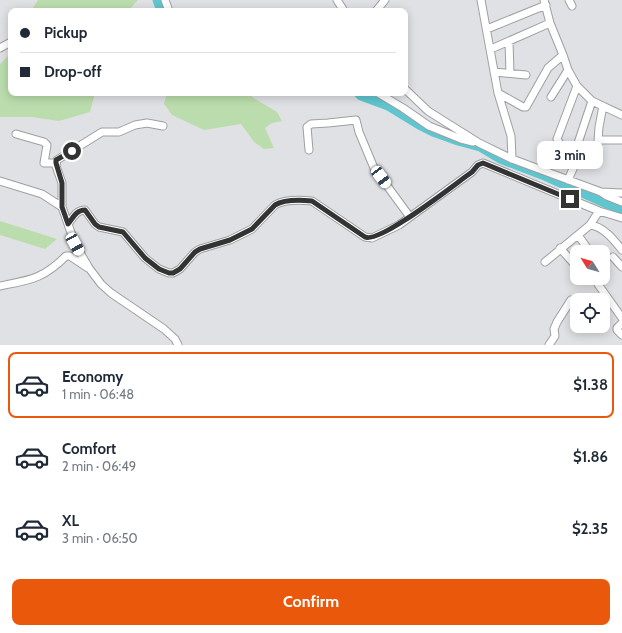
<!DOCTYPE html>
<html lang="en">
<head>
<meta charset="utf-8">
<style>
	body { margin:0; font-family:Cabin,sans-serif; background:#f6f6f7; color:#1f2937; height:100vh; display:flex; flex-direction:column; font-size:15px; white-space:nowrap }
	* { box-sizing:border-box; margin:0 }
	p { font-size:13px; color:#747a83 }
	.icon { flex:none; width:22px; height:22px; fill:none; stroke:currentColor; stroke-width:2; stroke-linecap:round; stroke-linejoin:round }
	.map { position:relative; height:345px; overflow:hidden }
	.panel { display:flex; flex-direction:column; background:#fff; flex:1 }
	.panel>* { flex:none }
	.hud { position:absolute; left:8px; top:8px; width:400px; height:88px; border-radius:8px; box-shadow:0 2px 10px #0003; display:grid; align-content:center; height:88px; padding:0 12px; background:#fff }
	.needle { width:26px; rotate:307deg }
	.fabs { position:absolute; left:570px; top:245px; display:grid; gap:8px }
	.fabs a { display:grid; place-items:center; width:40px; height:40px; border-radius:8px; background:#fff; box-shadow:0 2px 10px #0003; font-size:20px }
	.end { position:absolute; width:18px; height:18px; margin:-9px; border:5px solid #333334; background:#fff; box-shadow:0 0 0 2px #fff }
	.from { border-radius:50% }
	.bubble { position:absolute; height:28px; border-radius:8px; background:#fff; box-shadow:0 2px 10px #0003; font-size:13px; font-weight:700; line-height:28px; text-align:center }
	.car { position:absolute; width:12px; height:24px; margin:-12px -6px; border-radius:5px; box-shadow:0 0 3px 1px #0007; background:linear-gradient(#fff 24%,#345 0 40%,#fff 0 76%,#345 0 86%,#fff 0) }
	.hud b { display:flex; align-items:center; gap:14px; height:38px; font-size:15px }
	.hud b+b { border-top:1px solid #e0e1e3 }
	.hud i { width:10px; height:10px; background:#1f2937 }
	ul { padding:7px 0 0; list-style:none }
	li { display:flex; align-items:center; gap:12px; height:66px; margin:0 8px 6px; padding:0 4px; border:2px solid transparent; border-radius:8px }
	li div { flex:1 }
	li b { display:block; font-size:15px }
	li em { font-style:normal; font-weight:700 }
	li.current { border-color:#ea580c }
	li>.icon { width:36px; height:36px; stroke-width:1.5 }
	.action { display:flex; gap:8px; margin-top:auto; padding:8px 12px }
	.action a { flex:1; height:46px; border-radius:8px; background:#ea580c; color:#fff; font-size:16px; font-weight:700; line-height:46px; text-align:center }
	.map>svg:first-child { display:block }
	.green { fill:#bbddad }
	.lines { fill:none; stroke-linecap:round; stroke-linejoin:round }
	.river { stroke:#5fc6cf; stroke-width:9 }
	.minor-casing { stroke:#9e9fa2; stroke-width:9 }
	.minor { stroke:#fff; stroke-width:7 }
	.route { stroke:#333334; stroke-width:5 }
</style>
</head>
<body>
<div class="map">
<svg width="622" height="345" viewBox="0 0 622 345">
	<rect width="100%" height="100%" fill="#e0e1e4"/>
	<path class="green" d="M38,0H138L128,11H31Z
		M11,53V93H95L90,112L59,121L32,117H0V64Z
		M172,93H249L252,97L277,112L282,121L272,123L265,128L274,148L264,149L254,142L241,124L204,130L172,115L164,104L166,96Z
		M0,221L57,239L45,249L0,235Z"/>
	<g class="lines">
		<path class="river" d="M157,0L161,11
			M358,93L361,96L388,106L419,125L433,132L458,141L480,147L500,159L542,175L602,202L622,210"/>
		<defs>
			<path id="minor" d="M165,0L169,11
				M337,0L344,11
				M481,0L498,93L511,136L512,159
				M544,0L550,23L563,55L568,70L577,86L592,101L622,115
				M569,0L572,6
				M376,11L385,0
				M487,29L546,5
				M509,41L510,73
				M0,48L11,42
				M491,49L550,23
				M494,72L526,75
				M405,89L428,111L479,143L512,159L601,192L622,193
				M378,93L403,108L429,126L461,139L473,142
				M498,93L523,107H526L548,68L563,55
				M551,97L568,70
				M16,134L44,142L47,145L44,163H56
				M598,140H622
				M309,150L307,127L311,124L328,123L356,120L359,132L374,168L410,217
				M574,155L592,101
				M576,157L584,155H597L599,127L603,106
				M568,180L576,162V157L562,147L557,139L577,86
				M0,181L42,194L62,207L75,244L89,268L101,284L111,293L164,329L175,339L178,345
				M601,192L607,196L622,202
				M62,207V183L56,166L57,160L102,132H119L135,125L147,123L163,126
				M68,224C73,218 76,210 85,210L95,224L99,227L123,232L145,258L159,269L169,273H173L180,269L195,252L200,249L230,240L252,229L275,205C285,199 301,200 312,201L365,237L372,238L399,225L472,172L478,165L483,163L599,211L622,218
				M590,225C603,226 614,240 622,250
				M578,235L590,252
				M560,248L575,265
				M613,257L622,267
				M545,262L590,225L599,211
				M595,280L622,318
				M0,286C30,280 43,279 66,256H70L88,268
				M622,323L617,328V330L622,335
				M549,345L555,336L554,329L557,322L571,300"/>
		</defs>
		<use href="#minor" class="minor-casing"/>
		<use href="#minor" class="minor"/>
	</g>
	<g class="lines">
		<path class="route" d="M72,151L56,160V163L62,183V207L68,224C73,218 76,210 85,210L95,224L99,227L123,232L145,258L159,269L169,273H173L180,269L195,252L200,249L230,240L252,229L275,205C285,199 301,200 312,201L365,237C380,244 456,183 472,172L478,165L483,163L570,199"/>
	</g>
</svg>
<div class="fabs">
<a><svg class="needle" viewBox="-14 -14 28 28"><path d="M0-13l5 13h-10z" fill="#e53935"/><path d="M0 13l5-13h-10z" fill="#747a83"/></svg></a>
<a><svg class="icon" aria-label="locate" viewBox="0 0 24 24"><circle cx="12" cy="12" r="6"/><path d="M12 2v4M12 18v4M2 12h4M18 12h4"/></svg></a>
</div>
<i class="end from" style="left:72px;top:151px"></i>
<i class="end" style="left:570px;top:199px"></i>
<div class="bubble" style="left:537px;top:141px;width:66px">3 min</div>
<i class="car" style="left:381px;top:177px;rotate:143deg"></i>
<i class="car" style="left:75px;top:244px;rotate:151deg"></i>
<div class="hud">
<b><i class="from"></i>Pickup</b>
<b><i></i>Drop-off</b>
</div>
</div>
<section class="panel">
<ul>
<li class="current"><svg class="icon" aria-label="car" viewBox="0 0 24 24"><path d="M5 17H2v-5l4-1 3-4h7l3 4 3 1v5h-3M9 17h6M6 11h13"/><circle cx="7" cy="17" r="2"/><circle cx="17" cy="17" r="2"/></svg><div><b>Economy</b><p>1 min · 06:48</p></div><em>$1.38</em></li>
<li><svg class="icon" aria-label="car" viewBox="0 0 24 24"><path d="M5 17H2v-5l4-1 3-4h7l3 4 3 1v5h-3M9 17h6M6 11h13"/><circle cx="7" cy="17" r="2"/><circle cx="17" cy="17" r="2"/></svg><div><b>Comfort</b><p>2 min · 06:49</p></div><em>$1.86</em></li>
<li><svg class="icon" aria-label="car" viewBox="0 0 24 24"><path d="M5 17H2v-5l4-1 3-4h7l3 4 3 1v5h-3M9 17h6M6 11h13"/><circle cx="7" cy="17" r="2"/><circle cx="17" cy="17" r="2"/></svg><div><b>XL</b><p>3 min · 06:50</p></div><em>$2.35</em></li>
</ul>
<div class="action"><a>Confirm</a></div>
</section>
</body>
</html>
